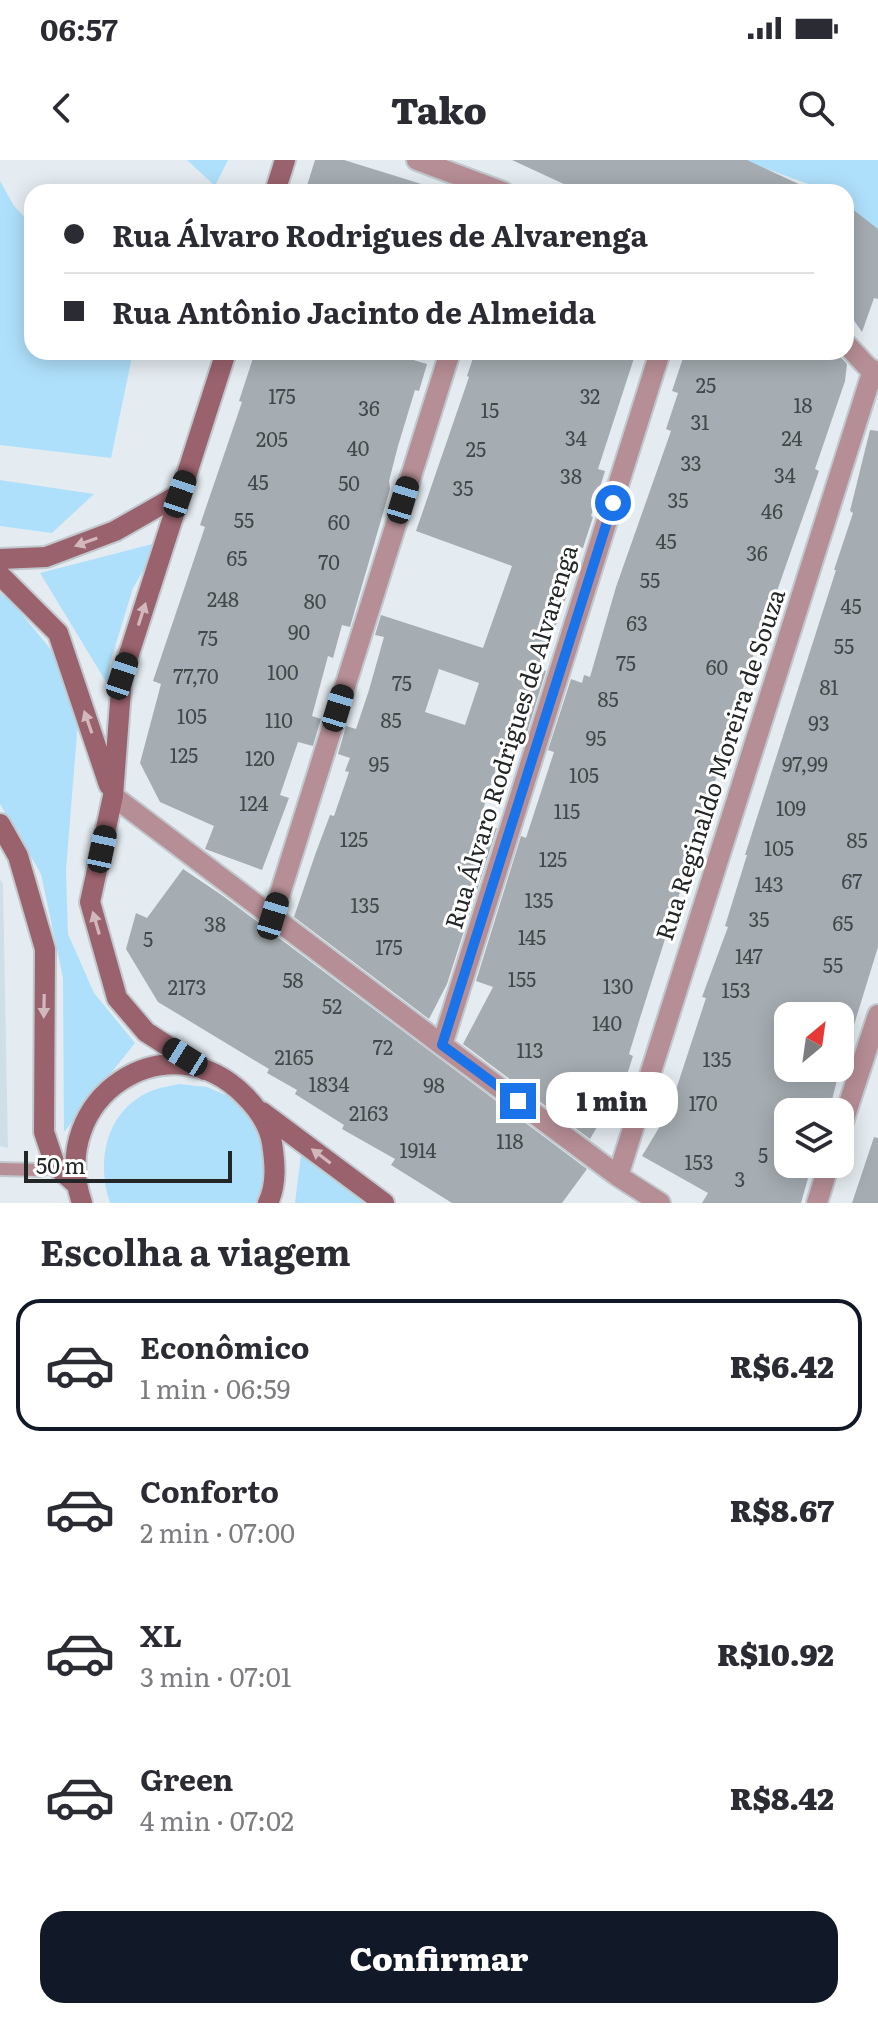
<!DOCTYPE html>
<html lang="pt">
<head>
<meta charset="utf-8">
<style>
	body { margin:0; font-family:Literata,serif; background:#f7f7f7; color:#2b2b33; height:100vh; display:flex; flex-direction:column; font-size:30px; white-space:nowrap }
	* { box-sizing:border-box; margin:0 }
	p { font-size:26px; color:#7c7c81 }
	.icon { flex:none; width:44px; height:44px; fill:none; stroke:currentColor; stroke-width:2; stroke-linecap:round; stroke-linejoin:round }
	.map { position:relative; height:1043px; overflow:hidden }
	.drawer { display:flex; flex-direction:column; background:#fff; flex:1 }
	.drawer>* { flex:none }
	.banner { position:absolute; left:24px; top:24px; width:830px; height:176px; border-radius:24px; box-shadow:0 4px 20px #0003; display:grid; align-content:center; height:176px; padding:0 40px; background:#fff }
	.needle { width:52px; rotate:29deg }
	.buttons { position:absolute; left:774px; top:842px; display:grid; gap:16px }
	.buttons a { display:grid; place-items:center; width:80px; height:80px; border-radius:16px; background:#fff; box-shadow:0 4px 20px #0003; font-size:40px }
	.scale { position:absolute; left:24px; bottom:20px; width:208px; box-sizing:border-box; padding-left:8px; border:4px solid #222627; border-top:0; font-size:22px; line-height:28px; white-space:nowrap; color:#222627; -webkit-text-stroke:6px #fff; paint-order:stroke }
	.end { position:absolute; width:36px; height:36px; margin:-18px; border:10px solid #1a73e8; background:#fff; box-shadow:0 0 0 4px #fff }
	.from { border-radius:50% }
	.bubble { position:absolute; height:56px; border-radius:24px; background:#fff; box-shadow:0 4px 20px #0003; font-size:26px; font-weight:800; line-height:56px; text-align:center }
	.car { position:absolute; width:24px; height:48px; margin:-24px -12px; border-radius:10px; box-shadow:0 0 6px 2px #0007; background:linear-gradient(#222 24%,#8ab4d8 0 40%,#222 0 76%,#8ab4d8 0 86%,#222 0) }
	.banner b { display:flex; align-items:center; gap:28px; height:76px; font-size:30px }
	.banner b+b { border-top:2px solid #e1e1e2 }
	.banner i { width:20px; height:20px; background:#2b2b33 }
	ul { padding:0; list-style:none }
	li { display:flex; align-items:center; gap:24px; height:132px; margin:0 16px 12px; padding:0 24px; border:4px solid transparent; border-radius:24px }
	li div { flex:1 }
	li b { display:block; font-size:30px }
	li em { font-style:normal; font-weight:800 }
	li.selected { border-color:#111827 }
	li>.icon { width:72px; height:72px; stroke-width:1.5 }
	h2 { padding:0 40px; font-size:36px; line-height:96px }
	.primary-button { display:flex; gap:16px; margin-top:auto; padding:16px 40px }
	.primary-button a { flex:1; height:92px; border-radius:24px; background:#111827; color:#fff; font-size:32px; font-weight:800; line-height:92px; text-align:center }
	.status { display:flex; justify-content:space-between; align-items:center; height:56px; padding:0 40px; background:#fff; direction:ltr }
	.status svg { height:22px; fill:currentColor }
	header { display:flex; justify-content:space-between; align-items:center; height:104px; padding:0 40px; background:#fff; font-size:36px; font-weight:800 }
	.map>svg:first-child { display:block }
	.built { fill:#cfdfe8 }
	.green { fill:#afe0fb }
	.building { fill:#a5adb2; fill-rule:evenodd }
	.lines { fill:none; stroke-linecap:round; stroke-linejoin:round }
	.lane-casing { stroke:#c1c8cd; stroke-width:16 }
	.street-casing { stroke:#c1c8cd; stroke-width:24 }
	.secondary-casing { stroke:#c1c8cd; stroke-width:24 }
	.lane { stroke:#b68e95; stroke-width:12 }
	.street { stroke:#b68e95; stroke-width:20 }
	.secondary { stroke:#9a626c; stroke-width:20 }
	.oneway { fill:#d2b8bd }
	.route { stroke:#1a73e8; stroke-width:10 }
	.labels { text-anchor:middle; stroke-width:6; stroke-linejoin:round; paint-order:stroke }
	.number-label { font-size:20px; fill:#43484a }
	.street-label { font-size:24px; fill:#222627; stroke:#fff }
</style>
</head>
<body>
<div class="status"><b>06:57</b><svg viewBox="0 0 49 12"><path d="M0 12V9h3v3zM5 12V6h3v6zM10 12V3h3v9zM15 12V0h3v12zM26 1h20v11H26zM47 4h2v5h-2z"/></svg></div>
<header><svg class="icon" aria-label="back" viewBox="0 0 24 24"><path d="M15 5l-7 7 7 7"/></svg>Tako<svg class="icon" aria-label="search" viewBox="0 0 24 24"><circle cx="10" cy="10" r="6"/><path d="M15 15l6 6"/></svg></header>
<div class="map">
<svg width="878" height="1043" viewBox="0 0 878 1043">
	<rect width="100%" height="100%" fill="#e4ecf1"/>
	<path class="built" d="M0,720L3,724L8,988L0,986Z"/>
	<path class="green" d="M187,0H228L215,26Z
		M742,0H878V81L846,53V32H823L817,27Z
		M0,21L14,46L32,65V192H133L111,298L0,285Z
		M0,320L94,334L52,373L0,366Z
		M160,382L133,428L110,503L108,525L40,413Z
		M0,433L12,442L57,497L78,561L66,710L68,774L94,833L135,883L64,972L63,818L41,714L0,644Z
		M179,924L207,927L233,938L254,957L267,981L264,1043H110C95,1000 107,947 154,930C162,927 171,926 179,924Z
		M301,994L369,1043H295Z"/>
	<path class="building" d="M315,0H344L431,27L430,32H305Z
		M512,0H747L816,32H581Z
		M846,44L878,69V139L874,138L862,172L846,149Z
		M255,192H386L427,204L419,231L415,230L398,286L389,321L390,329L350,467L342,465L333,498L328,496L312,556L321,559L313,586L298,582L280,635L289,638L262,710L205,689L214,666L160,642L140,603L161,524L153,521L205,367L200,365L242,242L239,241Z
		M475,192H636L598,309L605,311L591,356L593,357L583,388L577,386L561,435L566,437L540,509L546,511L524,582L512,578L501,611L496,609L479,662L497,668L447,824L429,859L294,757L315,695L330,655L334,656L349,612L345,611L350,598L338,594L346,566L356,569L369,530L384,477L375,475L381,455L483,488L512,406L416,371L469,217L467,216ZM439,509L479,523L465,565L425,552Z
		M685,192H836L847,204L845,221L815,309L819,311L777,431H780L769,462L766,461L752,499L726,584L729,585L719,615H717L640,858L629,894L633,896L626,918L590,979L463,884L493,827L476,821L521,676L526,678L554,592L548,590L571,519L582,523L584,515L590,517L616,427L671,271L666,269L678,233L672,231Z
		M870,270L878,271V787L854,865L840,861V856H824L788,845V908H840L829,952H788V1004H812L801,1043H702L708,1033L642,996L669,951L706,838L702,837L728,767L725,766L747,695H745L836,410H834L853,353L850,351Z
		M183,709L223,736L587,1009L562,1043H452L391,1005L395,999L342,969L344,965L295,934L297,930L267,913L269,909L158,842L126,789L136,753L147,758Z
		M874,977L878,978V1043H852Z"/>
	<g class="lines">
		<defs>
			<path id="lane" d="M0,1009L39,1010L55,1005"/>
			<path id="street" d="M417,0L503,32
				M846,184L878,218
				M113,636L442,885L618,1016L660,1043
				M273,756L450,192
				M442,885L660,192
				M840,971L878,855
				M618,1016L873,210
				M817,1043L829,1004"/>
			<path id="secondary" d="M275,32L285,0
				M0,399L46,397L115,371L180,334
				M0,415L58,473L109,625
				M0,664L18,696L45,789L44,972L55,1005L75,1023
				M205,910L146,872L117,838L90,742L113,636L122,516L226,192
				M262,952L384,1043
				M82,1043C46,938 168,857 245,936C258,949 269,965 272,983C275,1003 277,1024 268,1043"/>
		</defs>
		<use href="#lane" class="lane-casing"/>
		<use href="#street" class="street-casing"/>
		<use href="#secondary" class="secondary-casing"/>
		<use href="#lane" class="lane"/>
		<use href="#street" class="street"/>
		<use href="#secondary" class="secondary"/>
	</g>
	<defs><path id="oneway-solid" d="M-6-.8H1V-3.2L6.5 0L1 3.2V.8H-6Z" transform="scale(2)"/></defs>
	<g class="oneway">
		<use href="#oneway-solid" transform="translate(86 382) rotate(160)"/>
		<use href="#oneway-solid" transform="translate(142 454) rotate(-72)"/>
		<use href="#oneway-solid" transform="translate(88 562) rotate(-109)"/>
		<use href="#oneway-solid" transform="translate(96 763) rotate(-106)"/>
		<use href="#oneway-solid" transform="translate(44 846) rotate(91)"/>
		<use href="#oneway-solid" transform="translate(321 996) rotate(-143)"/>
	</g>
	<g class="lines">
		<path class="route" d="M518,941L442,885L613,343"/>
	</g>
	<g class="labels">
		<g class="number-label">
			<text x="706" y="233">25</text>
			<text x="282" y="244">175</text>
			<text x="590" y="244">32</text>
			<text x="803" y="253">18</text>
			<text x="369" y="256">36</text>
			<text x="490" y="258">15</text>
			<text x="700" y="270">31</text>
			<text x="576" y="286">34</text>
			<text x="792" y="286">24</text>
			<text x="272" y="287">205</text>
			<text x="358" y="296">40</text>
			<text x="476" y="297">25</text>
			<text x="691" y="311">33</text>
			<text x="785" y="323">34</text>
			<text x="571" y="324">38</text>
			<text x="258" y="330">45</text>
			<text x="349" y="331">50</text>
			<text x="463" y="336">35</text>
			<text x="678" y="348">35</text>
			<text x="772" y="359">46</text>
			<text x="244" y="368">55</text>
			<text x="339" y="370">60</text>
			<text x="666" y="389">45</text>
			<text x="757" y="401">36</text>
			<text x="237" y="406">65</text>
			<text x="329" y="410">70</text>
			<text x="650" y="428">55</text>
			<text x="223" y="447">248</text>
			<text x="315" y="449">80</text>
			<text x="851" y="454">45</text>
			<text x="637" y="471">63</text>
			<text x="299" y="480">90</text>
			<text x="208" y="486">75</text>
			<text x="844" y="494">55</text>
			<text x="626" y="511">75</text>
			<text x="717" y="515">60</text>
			<text x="283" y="520">100</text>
			<text x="196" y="524">77,70</text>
			<text x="402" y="531">75</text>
			<text x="829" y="535">81</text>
			<text x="608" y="547">85</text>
			<text x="192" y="564">105</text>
			<text x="279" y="568">110</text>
			<text x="391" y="568">85</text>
			<text x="819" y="571">93</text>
			<text x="596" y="586">95</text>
			<text x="184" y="603">125</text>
			<text x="260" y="606">120</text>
			<text x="379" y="612">95</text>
			<text x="805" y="612">97,99</text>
			<text x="584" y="623">105</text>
			<text x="254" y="651">124</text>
			<text x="791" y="656">109</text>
			<text x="567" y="659">115</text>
			<text x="354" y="687">125</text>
			<text x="857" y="688">85</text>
			<text x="779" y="696">105</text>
			<text x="553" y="707">125</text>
			<text x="852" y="729">67</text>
			<text x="769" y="732">143</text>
			<text x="539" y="748">135</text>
			<text x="365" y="753">135</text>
			<text x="759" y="767">35</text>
			<text x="843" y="771">65</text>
			<text x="215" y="772">38</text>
			<text x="532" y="785">145</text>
			<text x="148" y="787">5</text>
			<text x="389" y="795">175</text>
			<text x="749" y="804">147</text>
			<text x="833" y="813">55</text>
			<text x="522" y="827">155</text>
			<text x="293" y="828">58</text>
			<text x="618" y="834">130</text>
			<text x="187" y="835">2173</text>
			<text x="736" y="838">153</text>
			<text x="332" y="854">52</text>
			<text x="607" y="871">140</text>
			<text x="383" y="895">72</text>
			<text x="530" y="898">113</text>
			<text x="294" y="905">2165</text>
			<text x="717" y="907">135</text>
			<text x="329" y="932">1834</text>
			<text x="434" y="933">98</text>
			<text x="703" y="951">170</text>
			<text x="369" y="961">2163</text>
			<text x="510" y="989">118</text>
			<text x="418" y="998">1914</text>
			<text x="763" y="1003">5</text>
			<text x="699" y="1010">153</text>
			<text x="740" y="1027">3</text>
		</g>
		<g class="street-label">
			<text transform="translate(512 577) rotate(-73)" y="8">Rua Álvaro Rodrigues de Alvarenga</text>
			<text transform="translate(721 605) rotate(-72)" y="8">Rua Reginaldo Moreira de Souza</text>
		</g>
	</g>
</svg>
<div class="buttons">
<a><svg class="needle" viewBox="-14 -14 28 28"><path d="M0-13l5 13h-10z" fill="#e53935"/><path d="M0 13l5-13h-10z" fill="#7c7c81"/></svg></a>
<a><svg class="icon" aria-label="layers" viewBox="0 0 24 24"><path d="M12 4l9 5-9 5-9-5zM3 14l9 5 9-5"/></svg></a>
</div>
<div class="scale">50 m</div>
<i class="end from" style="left:613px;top:343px"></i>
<i class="end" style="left:518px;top:941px"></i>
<div class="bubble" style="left:546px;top:912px;width:132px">1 min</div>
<i class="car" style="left:180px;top:334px;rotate:19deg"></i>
<i class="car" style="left:403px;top:340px;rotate:17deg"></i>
<i class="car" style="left:122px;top:516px;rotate:18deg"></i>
<i class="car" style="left:338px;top:548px;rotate:17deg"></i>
<i class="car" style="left:102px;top:689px;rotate:12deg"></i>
<i class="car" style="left:273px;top:756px;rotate:17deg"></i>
<i class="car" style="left:185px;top:897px;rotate:302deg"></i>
<div class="banner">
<b><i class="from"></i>Rua Álvaro Rodrigues de Alvarenga</b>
<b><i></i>Rua Antônio Jacinto de Almeida</b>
</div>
</div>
<section class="drawer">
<h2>Escolha a viagem</h2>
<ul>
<li class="selected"><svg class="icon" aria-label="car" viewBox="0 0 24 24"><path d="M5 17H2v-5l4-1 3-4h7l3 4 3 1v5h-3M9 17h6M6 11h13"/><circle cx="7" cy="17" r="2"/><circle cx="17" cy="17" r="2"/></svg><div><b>Econômico</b><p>1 min · 06:59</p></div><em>R$6.42</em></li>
<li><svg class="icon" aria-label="car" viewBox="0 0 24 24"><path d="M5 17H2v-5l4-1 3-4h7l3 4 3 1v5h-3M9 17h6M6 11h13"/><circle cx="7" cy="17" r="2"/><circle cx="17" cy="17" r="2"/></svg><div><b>Conforto</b><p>2 min · 07:00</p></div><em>R$8.67</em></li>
<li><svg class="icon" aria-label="car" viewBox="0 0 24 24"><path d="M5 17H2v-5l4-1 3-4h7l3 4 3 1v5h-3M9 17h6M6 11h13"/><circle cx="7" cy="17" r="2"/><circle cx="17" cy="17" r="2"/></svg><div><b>XL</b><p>3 min · 07:01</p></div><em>R$10.92</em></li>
<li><svg class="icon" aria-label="car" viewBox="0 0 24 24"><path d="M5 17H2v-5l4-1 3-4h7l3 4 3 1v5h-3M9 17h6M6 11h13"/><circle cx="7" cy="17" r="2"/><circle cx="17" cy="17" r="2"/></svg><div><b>Green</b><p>4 min · 07:02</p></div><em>R$8.42</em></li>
</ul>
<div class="primary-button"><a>Confirmar</a></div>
</section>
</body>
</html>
